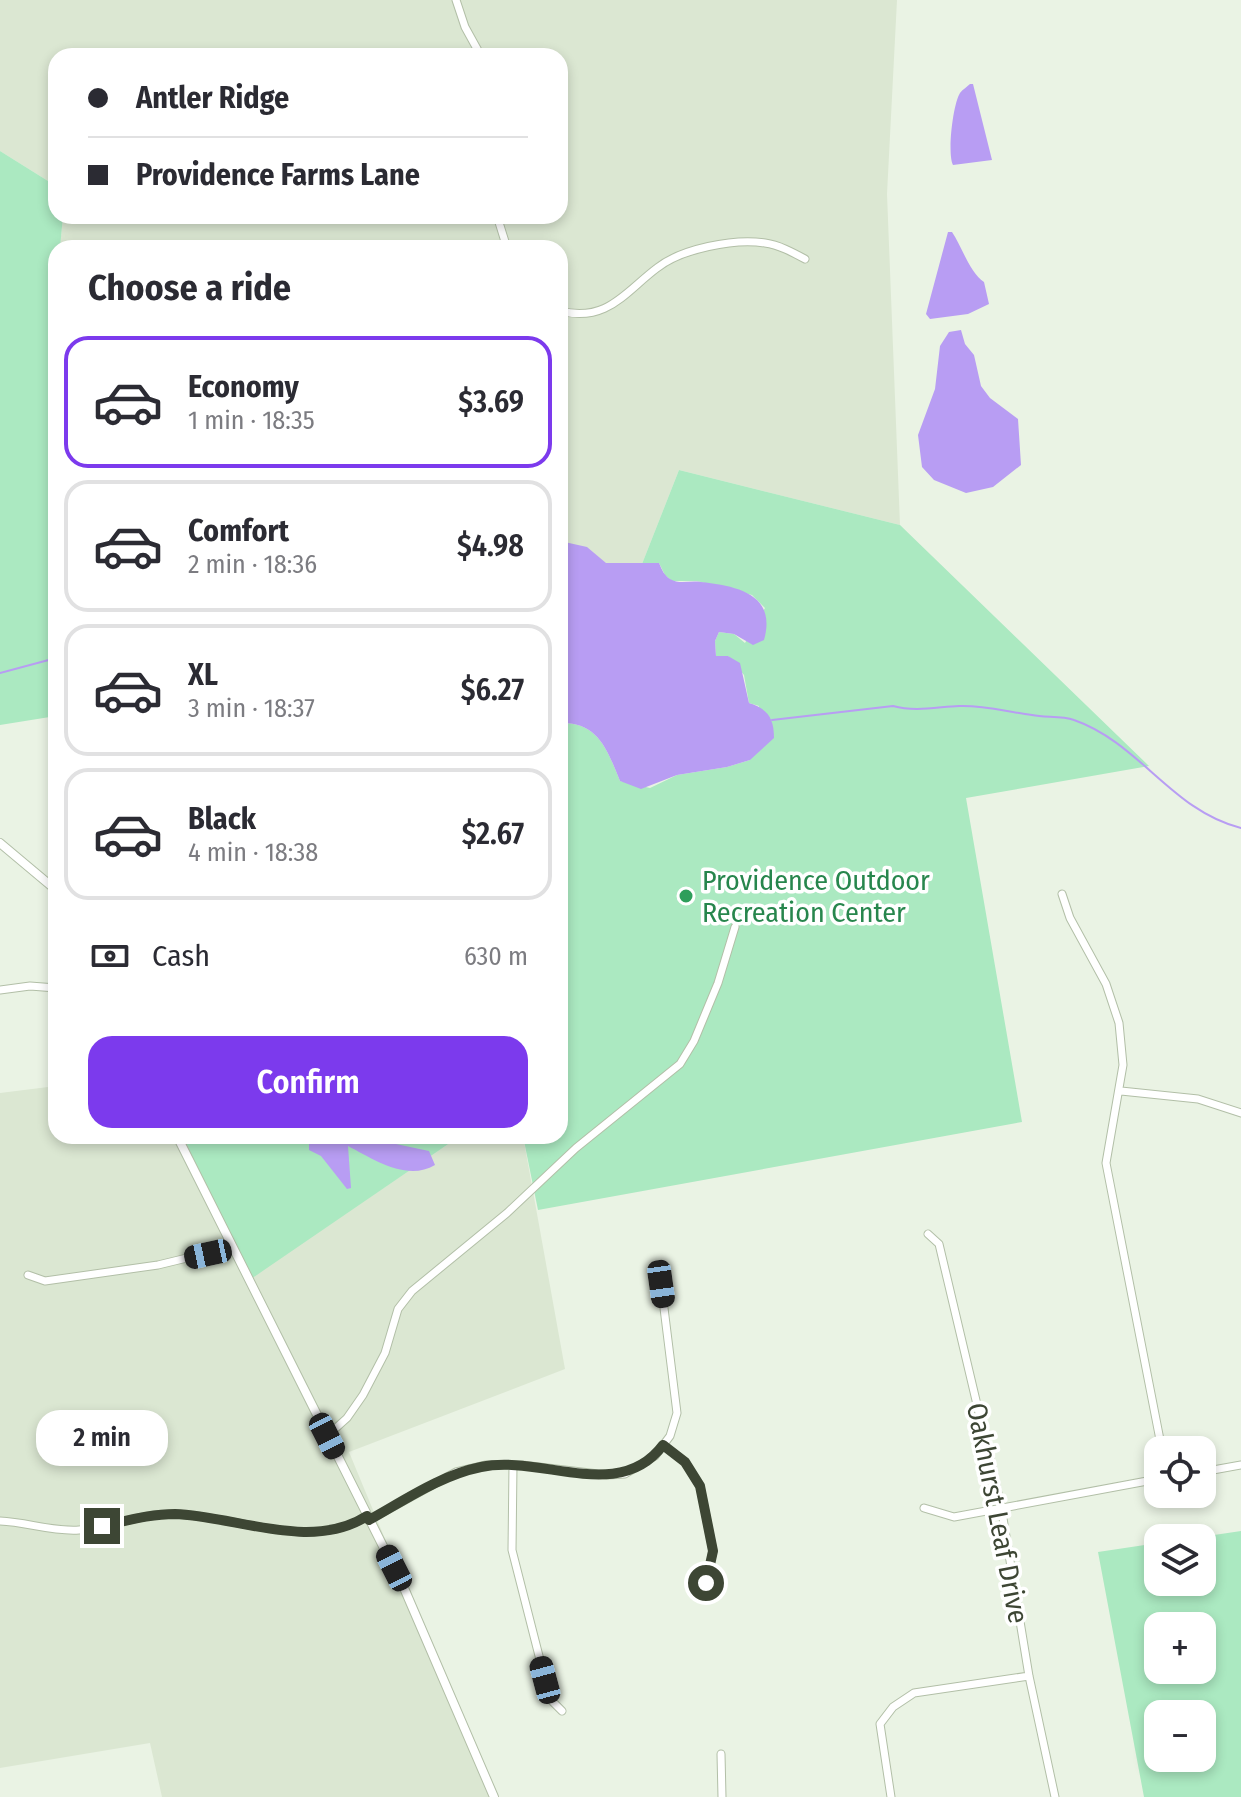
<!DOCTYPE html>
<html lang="en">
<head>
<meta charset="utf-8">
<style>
	body { margin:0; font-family:"Fira Sans Condensed",sans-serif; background:#f7f7f7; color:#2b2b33; height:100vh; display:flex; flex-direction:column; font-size:30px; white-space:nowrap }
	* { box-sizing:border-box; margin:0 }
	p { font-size:26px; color:#7c7c81 }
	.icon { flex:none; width:44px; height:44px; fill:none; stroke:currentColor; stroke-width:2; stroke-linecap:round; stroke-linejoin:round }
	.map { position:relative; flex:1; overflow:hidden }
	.details { position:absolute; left:48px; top:240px; width:520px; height:904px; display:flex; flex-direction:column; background:#fff; border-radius:24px; box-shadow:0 4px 12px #0003 }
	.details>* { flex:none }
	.banner { position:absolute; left:48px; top:48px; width:520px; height:176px; border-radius:24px; box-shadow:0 4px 12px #0003; display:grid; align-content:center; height:176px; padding:0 40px; background:#fff }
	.fabs { position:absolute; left:1144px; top:1436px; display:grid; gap:16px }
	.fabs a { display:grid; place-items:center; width:72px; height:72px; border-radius:16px; background:#fff; box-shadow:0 4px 12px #0003; font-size:40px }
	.end { position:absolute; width:36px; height:36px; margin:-18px; border:10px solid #3d4634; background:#fff; box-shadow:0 0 0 4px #fff }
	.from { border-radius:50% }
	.bubble { position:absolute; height:56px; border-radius:24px; background:#fff; box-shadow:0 4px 12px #0003; font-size:26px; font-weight:600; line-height:56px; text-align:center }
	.car { position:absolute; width:24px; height:48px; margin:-24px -12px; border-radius:10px; box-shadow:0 0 6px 2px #0007; background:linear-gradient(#222 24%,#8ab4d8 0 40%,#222 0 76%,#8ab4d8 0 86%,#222 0) }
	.banner b { display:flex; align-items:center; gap:28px; height:76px; font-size:30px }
	.banner b+b { border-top:2px solid #e1e1e2 }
	.banner i { width:20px; height:20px; background:#2b2b33 }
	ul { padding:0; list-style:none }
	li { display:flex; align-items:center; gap:24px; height:132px; margin:0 16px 12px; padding:0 24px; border:4px solid #e1e1e2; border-radius:24px }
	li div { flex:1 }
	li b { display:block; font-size:30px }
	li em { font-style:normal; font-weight:600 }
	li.current { border-color:#7c3aed }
	li>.icon { width:72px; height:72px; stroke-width:1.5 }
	h2 { padding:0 40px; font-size:36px; line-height:96px }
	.pay { display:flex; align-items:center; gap:20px; height:88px; padding:0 40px; font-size:30px }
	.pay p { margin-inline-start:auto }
	.primary-button { display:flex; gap:16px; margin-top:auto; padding:16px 40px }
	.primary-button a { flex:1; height:92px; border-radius:24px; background:#7c3aed; color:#fff; font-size:32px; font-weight:600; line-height:92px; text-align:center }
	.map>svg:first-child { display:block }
	.residential { fill:#dbe7d2 }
	.green { fill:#abe9c1; fill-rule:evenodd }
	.water { fill:#b89df3 }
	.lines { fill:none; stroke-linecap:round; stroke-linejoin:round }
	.stream { stroke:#b89df3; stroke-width:2 }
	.minor-casing { stroke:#b2bfa7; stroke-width:9 }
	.tertiary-casing { stroke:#b2bfa7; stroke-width:10 }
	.minor { stroke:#fff; stroke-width:7 }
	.tertiary { stroke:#fff; stroke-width:8 }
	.route { stroke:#3d4634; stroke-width:10 }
	.leisure-dot { fill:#2e9e5b; stroke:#fff; stroke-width:3 }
	.labels { text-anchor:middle; stroke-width:7; stroke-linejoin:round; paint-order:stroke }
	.leisure-label { font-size:28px; fill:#27864d; stroke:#fff; text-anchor:start }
	.street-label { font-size:28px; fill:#3d4634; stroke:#fff }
</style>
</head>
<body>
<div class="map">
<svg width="1241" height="1797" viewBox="0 0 1241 1797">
	<rect width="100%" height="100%" fill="#eaf3e4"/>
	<path class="residential" d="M0,0H897L887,194L900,525L679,470L642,564H588L560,542V248H60L63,216H560V56H56V186L0,151Z
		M56,301V461L48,396Z
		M56,1086V1136H183L248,1280L460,1136H523L565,1369L349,1452L492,1797H162L150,1743L0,1768V1093Z"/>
	<path class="green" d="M0,151L56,186V216H63L60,248H56V301L48,396L56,461V716L0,725Z
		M679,470L900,525L1149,766L966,798L1022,1122L538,1210L523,1136H560V723C598,722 607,749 620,781L650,788L677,775L727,767L750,760L759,706L749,703L744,675L728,656H716L715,641L719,632L734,634L745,643L765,608L752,595L697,581H672L665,575L659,563L642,564Z
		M183,1136H460L248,1281Z
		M1241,1531V1797H1144L1098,1552L1158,1543V1582H1202V1538H1194ZM1158,1626H1202V1670H1158ZM1158,1714H1202V1758H1158Z"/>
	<path class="water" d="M970,84H973L992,160L953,165C947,153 953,104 960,93C963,89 967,87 970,84Z
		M948,232H952C962,247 970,273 984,282L989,304L968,314L930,319L926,314Z
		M961,330L965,344L974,355L981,386L990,398L1018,419L1021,465L993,487L966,493L934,480L922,467L918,435L935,389L940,346L949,332Z
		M560,541L587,547L606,563H659C662,570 664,575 670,579C680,585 690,580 701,582C737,586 777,594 764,640L753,645L734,634L719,632L715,641L716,656H728L740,663L749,703C768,709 774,718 774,738L750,760L727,767L677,775L641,789L620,781C607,749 598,722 560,723Z
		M290,1136H384L396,1144L429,1151L435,1165C407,1182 373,1159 348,1146L351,1188L347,1189L321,1156L309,1150V1144L305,1138Z"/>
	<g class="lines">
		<path class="stream" d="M0,673L56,658
			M772,720L893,706C915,712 937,707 959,706C985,705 1007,712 1032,715C1045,718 1061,715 1074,720C1140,743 1172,811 1241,828"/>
		<defs>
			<path id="minor" d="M456,0L465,27L481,56
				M497,216L507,248
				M560,311C607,323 625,292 657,268C681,249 734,238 765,243C779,245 792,252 805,259
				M1062,894L1070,918L1106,984L1119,1023L1123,1065L1106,1163L1162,1450
				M0,990L30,986L56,988
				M1121,1091L1198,1099L1241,1113
				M928,1234L939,1244L1001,1506L1029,1676L1055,1797
				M28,1275L45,1281L158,1265L232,1247
				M327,1436L347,1418L363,1395L385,1353L398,1309L412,1291L507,1213L576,1148L680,1064L694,1041L718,983L735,927
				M663,1445L685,1462L700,1486L713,1551L706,1583
				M513,1465L512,1550L550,1699L562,1711
				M1202,1472L1241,1465
				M924,1508L954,1517L1158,1479
				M369,1520L456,1472L486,1465H522L607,1475L625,1474L655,1456L670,1436L677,1413L661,1284
				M0,1521C27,1522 52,1532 79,1530C112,1527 142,1513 175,1514C237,1516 311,1552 367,1516
				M721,1754L722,1797
				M891,1797L880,1724L893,1707L914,1693L1029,1676"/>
			<path id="tertiary" d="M0,843L56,890
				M177,1136L404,1588L494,1797"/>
		</defs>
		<use href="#minor" class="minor-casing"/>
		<use href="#tertiary" class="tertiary-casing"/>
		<use href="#minor" class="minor"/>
		<use href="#tertiary" class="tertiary"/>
	</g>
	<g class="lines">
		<path class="route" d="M102,1526C126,1521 150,1514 175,1514C236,1516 311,1552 367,1516L369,1520C405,1500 441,1475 481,1467C541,1454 619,1504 663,1445L685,1462L700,1486L713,1551L706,1583"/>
	</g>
	<circle class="leisure-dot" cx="686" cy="896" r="8"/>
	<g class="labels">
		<g class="leisure-label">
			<text x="702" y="890">Providence Outdoor<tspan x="702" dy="32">Recreation Center</tspan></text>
		</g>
		<g class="street-label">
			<text transform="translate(998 1513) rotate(79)" y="10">Oakhurst Leaf Drive</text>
		</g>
	</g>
</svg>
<div class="fabs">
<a><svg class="icon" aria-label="locate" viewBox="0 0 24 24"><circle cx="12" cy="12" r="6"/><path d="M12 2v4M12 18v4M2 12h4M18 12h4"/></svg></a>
<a><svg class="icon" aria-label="layers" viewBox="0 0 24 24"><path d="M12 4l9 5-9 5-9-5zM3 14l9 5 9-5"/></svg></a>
<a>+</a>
<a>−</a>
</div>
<i class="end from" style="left:706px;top:1583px"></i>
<i class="end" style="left:102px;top:1526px"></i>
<div class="bubble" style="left:36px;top:1410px;width:132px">2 min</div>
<i class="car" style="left:208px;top:1254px;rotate:258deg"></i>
<i class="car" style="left:661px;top:1284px;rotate:172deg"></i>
<i class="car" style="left:327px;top:1436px;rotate:153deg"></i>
<i class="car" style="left:394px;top:1568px;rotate:333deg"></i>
<i class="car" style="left:545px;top:1680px;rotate:345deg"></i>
<div class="banner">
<b><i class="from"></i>Antler Ridge</b>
<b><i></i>Providence Farms Lane</b>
</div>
<section class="details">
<h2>Choose a ride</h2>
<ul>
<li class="current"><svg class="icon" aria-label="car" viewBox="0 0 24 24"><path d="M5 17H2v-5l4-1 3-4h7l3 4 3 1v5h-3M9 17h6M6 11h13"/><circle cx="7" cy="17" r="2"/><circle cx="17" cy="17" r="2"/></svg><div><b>Economy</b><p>1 min · 18:35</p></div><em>$3.69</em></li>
<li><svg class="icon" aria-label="car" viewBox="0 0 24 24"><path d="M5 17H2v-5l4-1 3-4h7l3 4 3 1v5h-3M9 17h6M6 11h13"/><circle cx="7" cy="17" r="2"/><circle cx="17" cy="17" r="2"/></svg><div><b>Comfort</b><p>2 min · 18:36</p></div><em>$4.98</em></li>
<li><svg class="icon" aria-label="car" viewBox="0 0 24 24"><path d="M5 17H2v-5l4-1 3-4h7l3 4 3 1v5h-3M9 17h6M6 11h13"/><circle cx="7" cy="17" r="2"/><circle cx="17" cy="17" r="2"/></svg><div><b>XL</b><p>3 min · 18:37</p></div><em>$6.27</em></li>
<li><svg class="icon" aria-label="car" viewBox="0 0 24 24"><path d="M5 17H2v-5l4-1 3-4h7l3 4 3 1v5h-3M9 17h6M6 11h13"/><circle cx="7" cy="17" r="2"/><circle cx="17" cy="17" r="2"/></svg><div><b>Black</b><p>4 min · 18:38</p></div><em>$2.67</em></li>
</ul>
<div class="pay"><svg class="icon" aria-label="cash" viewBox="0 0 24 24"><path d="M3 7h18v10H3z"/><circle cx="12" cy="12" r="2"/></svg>Cash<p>630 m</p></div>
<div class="primary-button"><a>Confirm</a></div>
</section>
</div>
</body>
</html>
